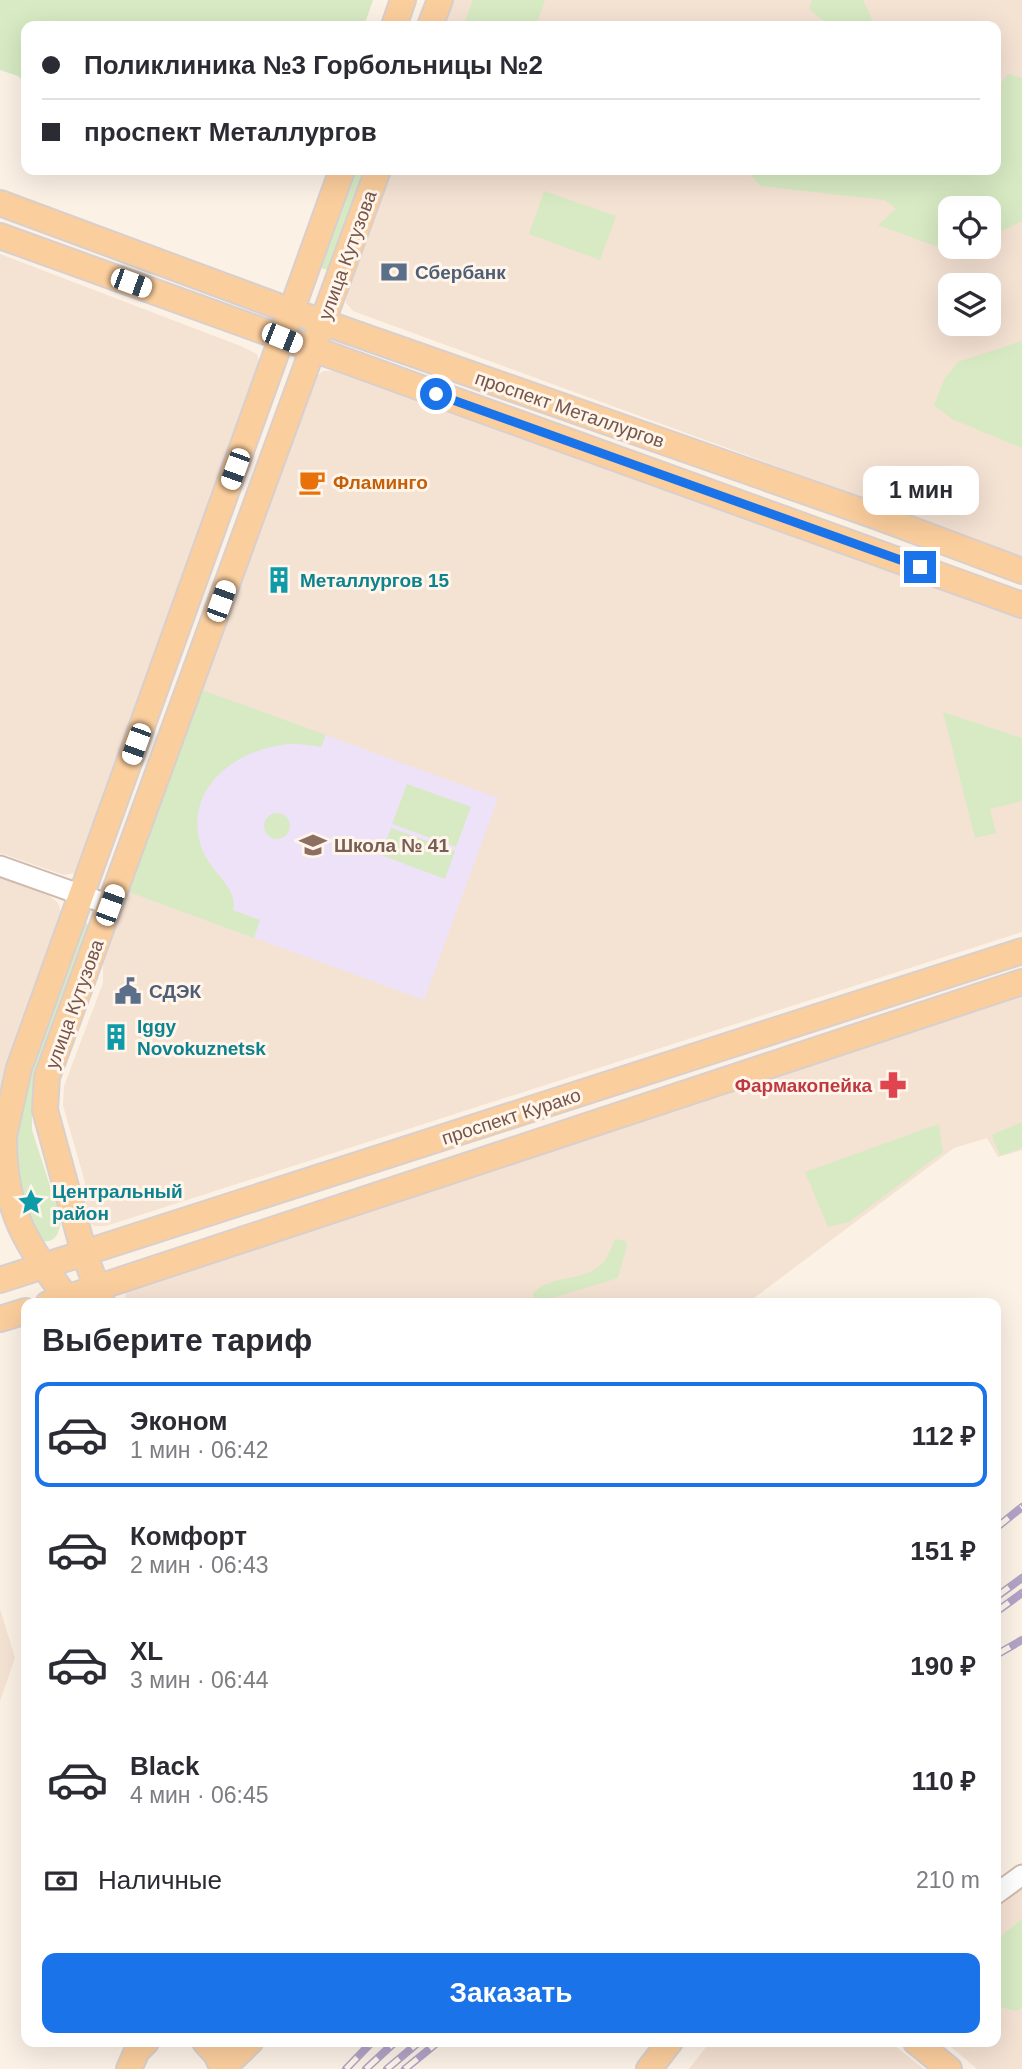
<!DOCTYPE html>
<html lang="ru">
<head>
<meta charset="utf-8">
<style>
	body { margin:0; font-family:Arial,sans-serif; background:#f7f7f7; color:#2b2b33; height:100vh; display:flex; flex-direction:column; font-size:26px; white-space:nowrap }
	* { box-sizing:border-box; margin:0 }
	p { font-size:23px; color:#7c7c81 }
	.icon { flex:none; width:38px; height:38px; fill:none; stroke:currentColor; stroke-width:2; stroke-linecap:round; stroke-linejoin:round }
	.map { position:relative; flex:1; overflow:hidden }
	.drawer { position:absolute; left:21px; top:1298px; width:980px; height:749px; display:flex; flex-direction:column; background:#fff; border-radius:14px; box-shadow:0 7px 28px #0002 }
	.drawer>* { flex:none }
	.top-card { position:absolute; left:21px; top:21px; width:980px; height:154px; border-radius:14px; box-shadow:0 7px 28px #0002; display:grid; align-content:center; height:154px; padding:0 21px; background:#fff }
	.controls { position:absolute; left:938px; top:196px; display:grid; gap:14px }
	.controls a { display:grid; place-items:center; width:63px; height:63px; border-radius:14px; background:#fff; box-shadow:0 7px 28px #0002; font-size:35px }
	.end { position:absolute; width:32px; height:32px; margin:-16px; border:9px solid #1a73e8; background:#fff; box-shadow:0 0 0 4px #fff }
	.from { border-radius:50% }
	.bubble { position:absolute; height:49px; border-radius:14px; background:#fff; box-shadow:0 7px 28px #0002; font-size:23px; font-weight:700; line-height:49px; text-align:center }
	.car { position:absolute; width:21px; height:42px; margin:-21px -10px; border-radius:9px; box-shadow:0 0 5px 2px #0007; background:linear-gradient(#fff 24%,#345 0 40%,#fff 0 76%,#345 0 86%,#fff 0) }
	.top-card b { display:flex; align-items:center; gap:24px; height:66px; font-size:26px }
	.top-card b+b { border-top:2px solid #e1e1e2 }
	.top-card i { width:18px; height:18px; background:#2b2b33 }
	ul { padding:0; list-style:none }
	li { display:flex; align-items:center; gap:21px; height:105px; margin:0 14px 10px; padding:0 7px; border:4px solid transparent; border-radius:14px }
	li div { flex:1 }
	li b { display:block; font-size:26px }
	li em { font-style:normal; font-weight:700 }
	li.selected { border-color:#1a73e8 }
	li>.icon { width:63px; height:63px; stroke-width:1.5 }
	h2 { padding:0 21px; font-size:32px; line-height:84px }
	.pay { display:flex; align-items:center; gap:18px; height:77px; padding:0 21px; font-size:26px }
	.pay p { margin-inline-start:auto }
	.action { display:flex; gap:14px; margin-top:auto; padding:14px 21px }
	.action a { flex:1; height:80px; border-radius:14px; background:#1a73e8; color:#fff; font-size:28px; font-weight:700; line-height:80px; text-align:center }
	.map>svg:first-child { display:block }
	.residential { fill:#f4e2d3; fill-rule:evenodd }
	.education { fill:#eee2f9 }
	.green { fill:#d7eac3 }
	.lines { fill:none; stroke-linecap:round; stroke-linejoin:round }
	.minor-casing { stroke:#d0b9ae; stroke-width:23 }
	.major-casing { stroke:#d9cfcc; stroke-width:28 }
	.minor { stroke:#fff; stroke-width:19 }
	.major { stroke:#fbce9d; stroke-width:24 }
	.rail-casing { stroke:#b2a3c6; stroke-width:8 }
	.rail { stroke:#fff5eb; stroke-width:5; stroke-dasharray:16; stroke-linecap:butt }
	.route { stroke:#1a73e8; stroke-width:9 }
	.labels { text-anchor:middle; stroke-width:6; stroke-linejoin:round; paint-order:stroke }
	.street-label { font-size:19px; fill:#76554a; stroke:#fff5eb }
	.service-label { font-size:19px; font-weight:bold; fill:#4e5e75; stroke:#fff5eb; text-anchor:start }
	.food-label { font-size:19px; font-weight:bold; fill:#c56008; stroke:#fff5eb; text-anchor:start }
	.culture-label { font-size:19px; font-weight:bold; fill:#0d838f; stroke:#fff5eb; text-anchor:start }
	.education-label { font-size:19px; font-weight:bold; fill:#785e54; stroke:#fff5eb; text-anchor:start }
	.health-label { font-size:19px; font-weight:bold; fill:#be3a42; stroke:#fff5eb; text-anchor:end }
</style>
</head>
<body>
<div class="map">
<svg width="1022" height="2069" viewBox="0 0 1022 2069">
	<rect width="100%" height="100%" fill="#fcf1e5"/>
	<path class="residential" d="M449,0H1022V556L353,311L346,303V293L388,170H996V26H439ZM950,208H989V247H950ZM950,285H989V324H950Z
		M0,254L243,347L257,354L260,365L80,863L74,873L64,875L0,853Z
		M324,371H332L1022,614V932L106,1226H94L88,1221L79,1205L85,1182L63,1106L64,1086L103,983V948L316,376Z
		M0,878L50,896L58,903L61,912L0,1088Z
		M1022,996V1150L998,1157L987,1138L954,1148L750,1301L124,1304L127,1288L135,1280Z
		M0,1609L15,1658L0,1701Z
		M1022,1885V2069H977L945,2042H996V1903Z
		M710,2042H890L924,2069H689Z"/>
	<path class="education" d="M202,690L498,798L424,1000L129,892Z"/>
	<path class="green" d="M0,0H373L364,26H26V84L18,76L0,70Z
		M473,0H545L536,26H463Z
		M812,0H863L875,26H825V22L809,9Z
		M1008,74L1022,78V221L989,237V208H950V247H969L955,253L878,225L896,209L885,200L760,186L747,171L996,170V90Z
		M352,170H368L331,271L318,267Z
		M544,191L616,216L600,260L529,234Z
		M1022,341V448L952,419L934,405L945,378L958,362Z
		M202,690L326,735L321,747C311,746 299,743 289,744C236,749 183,788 201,846C208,871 239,887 233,910L260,920L254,938L129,892Z
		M943,712L1022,738V801L990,809L996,833L975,838Z
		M407,784L471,807L456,847L392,824Z
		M264 826a13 13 0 1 1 26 0a13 13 0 1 1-26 0Z
		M391,828L455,851L445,879L381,855Z
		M85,920L89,927L32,1092V1130L61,1220C59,1234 56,1243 41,1241L25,1219L16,1185L14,1118Z
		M1022,1122V1148L1000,1156L992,1135Z
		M939,1124L943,1152L849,1222L828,1227L805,1172Z
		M615,1239L626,1241L627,1246L618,1278L536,1303L533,1293C552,1273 589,1283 605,1260C609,1254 612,1246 615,1239Z
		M1022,1919V2008L1016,2011L996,2006V1940Z"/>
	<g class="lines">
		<defs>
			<path id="minor" d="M0,866L110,905
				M996,1894L1022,1875"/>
			<path id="major" d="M394,26L403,0
				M430,26L440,0
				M0,203L291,311L878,517L1022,571
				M0,236L1022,605
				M4,1142C5,1217 28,1245 71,1304
				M0,1154L19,1068L342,170
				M0,1280L1022,951
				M48,1304L1022,982
				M103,1304L84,1253L45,1110L47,1077L378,170
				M0,1319L26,1311
				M205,2042L216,2054L223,2069
				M916,2042L949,2069
				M223,2068L250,2042
				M129,2069L137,2051L146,2042
				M649,2069L670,2042"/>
		</defs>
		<use href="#minor" class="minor-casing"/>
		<use href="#major" class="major-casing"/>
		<use href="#minor" class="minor"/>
		<use href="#major" class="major"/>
		<defs>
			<path id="rail" d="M996,1528L1022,1507
				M996,1597L1022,1578
				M996,1612L1022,1593
				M996,1655L1022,1640
				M346,2069L372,2042
				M366,2069L395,2042
				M387,2069L419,2042
				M405,2069L438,2042"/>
		</defs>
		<use href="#rail" class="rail-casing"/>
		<use href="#rail" class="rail"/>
	</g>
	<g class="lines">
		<path class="route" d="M436,394L920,567"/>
	</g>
	<defs>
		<symbol id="bank-bare" viewBox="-9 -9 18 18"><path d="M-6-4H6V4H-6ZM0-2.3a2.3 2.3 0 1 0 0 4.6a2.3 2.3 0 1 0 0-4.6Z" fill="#5c6f8a" stroke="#fff5eb" stroke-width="2.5" paint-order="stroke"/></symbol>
		<symbol id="cafe-bare" viewBox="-9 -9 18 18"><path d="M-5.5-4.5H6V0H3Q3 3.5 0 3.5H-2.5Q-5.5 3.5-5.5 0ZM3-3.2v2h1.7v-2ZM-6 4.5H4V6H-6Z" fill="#e8710a" stroke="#fff5eb" stroke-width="2.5" paint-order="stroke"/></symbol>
		<symbol id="building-bare" viewBox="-9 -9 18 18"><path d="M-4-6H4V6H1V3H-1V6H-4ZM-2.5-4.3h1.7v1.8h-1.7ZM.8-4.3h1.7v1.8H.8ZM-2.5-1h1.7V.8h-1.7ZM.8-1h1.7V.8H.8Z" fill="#0f9aa8" stroke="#fff5eb" stroke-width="2.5" paint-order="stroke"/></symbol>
		<symbol id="school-bare" viewBox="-9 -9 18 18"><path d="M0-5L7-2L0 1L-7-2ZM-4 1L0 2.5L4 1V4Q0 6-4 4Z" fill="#8d6e63" stroke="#fff5eb" stroke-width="2.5" paint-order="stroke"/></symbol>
		<symbol id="civic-bare" viewBox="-9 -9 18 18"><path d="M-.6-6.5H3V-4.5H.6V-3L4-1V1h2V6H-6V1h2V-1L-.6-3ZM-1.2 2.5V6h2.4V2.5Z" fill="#5c6f8a" stroke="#fff5eb" stroke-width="2.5" paint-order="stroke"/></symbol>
		<symbol id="pharmacy-bare" viewBox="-9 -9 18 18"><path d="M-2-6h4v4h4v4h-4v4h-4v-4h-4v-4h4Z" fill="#e0444e" stroke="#fff5eb" stroke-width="2.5" paint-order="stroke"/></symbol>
		<symbol id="sight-bare" viewBox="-9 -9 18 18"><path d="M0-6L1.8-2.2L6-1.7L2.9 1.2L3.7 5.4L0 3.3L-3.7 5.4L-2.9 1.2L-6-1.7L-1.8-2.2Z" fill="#0f9aa8" stroke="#fff5eb" stroke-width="2.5" paint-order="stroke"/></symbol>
	</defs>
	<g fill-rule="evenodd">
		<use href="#bank-bare" x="375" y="253" width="38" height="38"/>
		<use href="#cafe-bare" x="293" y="463" width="38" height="38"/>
		<use href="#building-bare" x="260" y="561" width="38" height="38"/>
		<use href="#school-bare" x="294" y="826" width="38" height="38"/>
		<use href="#civic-bare" x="109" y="972" width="38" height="38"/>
		<use href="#building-bare" x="97" y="1018" width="38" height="38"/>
		<use href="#pharmacy-bare" x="874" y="1066" width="38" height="38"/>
		<use href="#sight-bare" x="12" y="1183" width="38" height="38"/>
	</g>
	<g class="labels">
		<g class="street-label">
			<text transform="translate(347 255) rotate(-70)" y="7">улица Кутузова</text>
			<text transform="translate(570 409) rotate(19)" y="7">проспект Металлургов</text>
			<text transform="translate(74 1004) rotate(-70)" y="7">улица Кутузова</text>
			<text transform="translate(511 1116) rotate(-18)" y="7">проспект Курако</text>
		</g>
		<g class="service-label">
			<text x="415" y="279">Сбербанк</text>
			<text x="149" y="998">СДЭК</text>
		</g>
		<g class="food-label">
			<text x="333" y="489">Фламинго</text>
		</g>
		<g class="culture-label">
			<text x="300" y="587">Металлургов 15</text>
			<text x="137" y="1033">Iggy<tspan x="137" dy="22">Novokuznetsk</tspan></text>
			<text x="52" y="1198">Центральный<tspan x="52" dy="22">район</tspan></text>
		</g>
		<g class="education-label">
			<text x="334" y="852">Школа № 41</text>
		</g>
		<g class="health-label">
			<text x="872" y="1092">Фармакопейка</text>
		</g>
	</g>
</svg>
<div class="controls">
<a><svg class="icon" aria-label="locate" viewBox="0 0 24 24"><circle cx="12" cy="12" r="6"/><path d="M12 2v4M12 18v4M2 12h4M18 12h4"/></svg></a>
<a><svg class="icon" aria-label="layers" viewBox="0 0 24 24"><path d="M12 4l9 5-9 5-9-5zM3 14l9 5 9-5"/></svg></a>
</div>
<i class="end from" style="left:436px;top:394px"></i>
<i class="end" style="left:920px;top:567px"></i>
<div class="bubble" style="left:863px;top:466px;width:116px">1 мин</div>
<i class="car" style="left:131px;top:283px;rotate:110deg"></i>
<i class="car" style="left:282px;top:338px;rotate:112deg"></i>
<i class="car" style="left:235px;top:469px;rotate:200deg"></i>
<i class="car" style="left:221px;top:601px;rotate:20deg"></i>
<i class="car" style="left:136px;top:744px;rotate:200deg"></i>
<i class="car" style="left:110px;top:905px;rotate:20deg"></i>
<div class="top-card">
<b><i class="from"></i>Поликлиника №3 Горбольницы №2</b>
<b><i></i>проспект Металлургов</b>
</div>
<section class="drawer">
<h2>Выберите тариф</h2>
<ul>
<li class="selected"><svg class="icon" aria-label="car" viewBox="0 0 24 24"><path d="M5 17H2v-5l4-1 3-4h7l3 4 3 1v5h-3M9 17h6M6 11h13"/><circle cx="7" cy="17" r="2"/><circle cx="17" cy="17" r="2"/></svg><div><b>Эконом</b><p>1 мин · 06:42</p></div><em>112 ₽</em></li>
<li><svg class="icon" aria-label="car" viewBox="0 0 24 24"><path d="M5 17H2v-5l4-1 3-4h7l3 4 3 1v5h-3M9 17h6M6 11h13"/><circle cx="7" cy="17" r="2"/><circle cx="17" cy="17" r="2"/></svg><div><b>Комфорт</b><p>2 мин · 06:43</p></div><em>151 ₽</em></li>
<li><svg class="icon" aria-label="car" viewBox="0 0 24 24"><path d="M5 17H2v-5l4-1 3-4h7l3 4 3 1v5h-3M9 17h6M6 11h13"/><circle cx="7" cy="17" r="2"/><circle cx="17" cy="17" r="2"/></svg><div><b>XL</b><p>3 мин · 06:44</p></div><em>190 ₽</em></li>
<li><svg class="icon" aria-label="car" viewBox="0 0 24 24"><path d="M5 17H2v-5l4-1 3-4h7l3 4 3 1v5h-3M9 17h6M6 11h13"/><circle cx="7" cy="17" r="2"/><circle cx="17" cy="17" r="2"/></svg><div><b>Black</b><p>4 мин · 06:45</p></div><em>110 ₽</em></li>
</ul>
<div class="pay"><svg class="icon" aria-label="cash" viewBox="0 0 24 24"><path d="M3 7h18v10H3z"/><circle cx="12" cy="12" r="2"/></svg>Наличные<p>210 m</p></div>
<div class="action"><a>Заказать</a></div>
</section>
</div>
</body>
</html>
